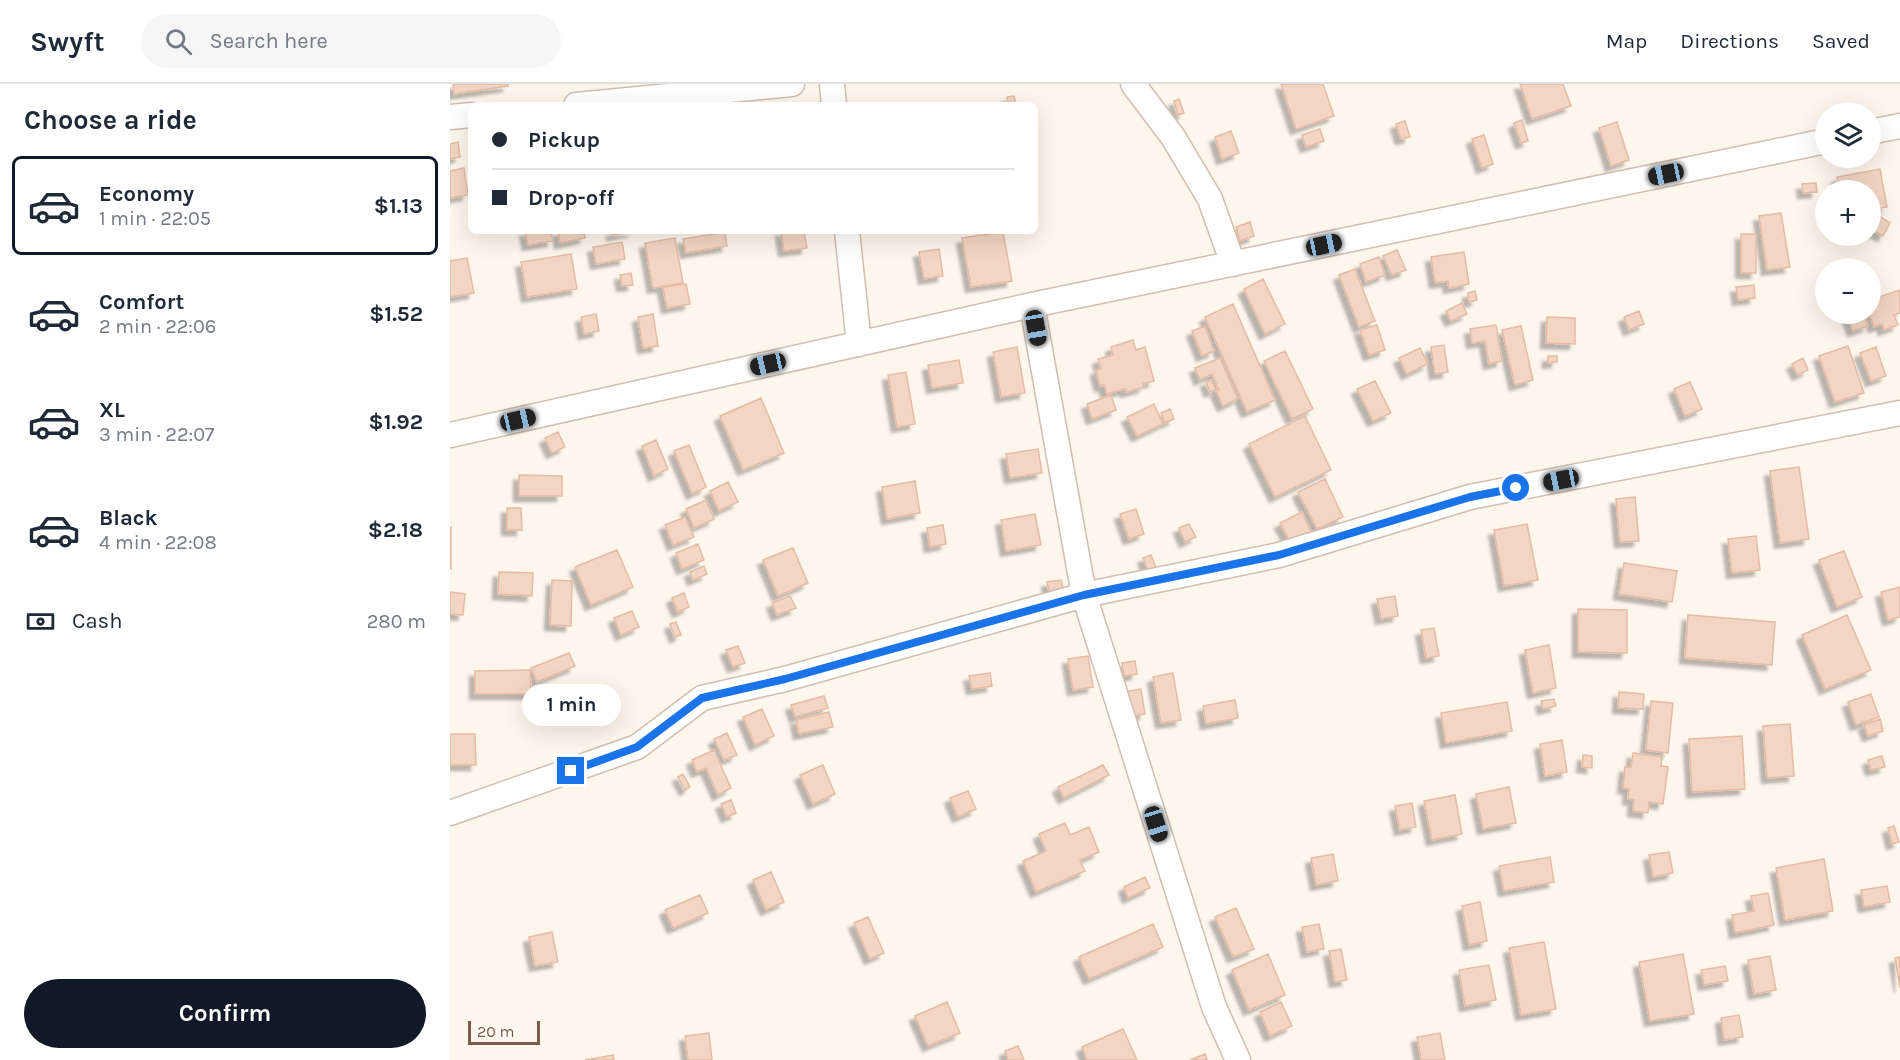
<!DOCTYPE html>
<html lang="en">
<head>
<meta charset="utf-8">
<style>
	body { margin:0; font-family:Karla,sans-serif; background:#f6f6f7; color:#1f2937; height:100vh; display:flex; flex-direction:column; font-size:22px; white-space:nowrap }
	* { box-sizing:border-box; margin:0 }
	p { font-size:20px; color:#747a83 }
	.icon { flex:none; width:33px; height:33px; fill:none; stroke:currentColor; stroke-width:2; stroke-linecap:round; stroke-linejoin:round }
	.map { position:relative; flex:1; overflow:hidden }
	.drawer { display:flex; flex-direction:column; background:#fff; width:450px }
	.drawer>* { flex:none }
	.guide { position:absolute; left:18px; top:18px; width:570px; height:132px; border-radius:9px; box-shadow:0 6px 24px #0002; display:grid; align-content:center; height:132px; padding:0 24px; background:#fff }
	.tools { position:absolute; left:1365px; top:18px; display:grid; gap:12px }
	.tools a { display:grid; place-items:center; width:66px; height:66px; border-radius:50%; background:#fff; box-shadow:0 6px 24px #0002; font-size:30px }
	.scale { position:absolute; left:18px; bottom:15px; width:72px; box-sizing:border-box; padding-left:6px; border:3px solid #7a5c4d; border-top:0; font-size:16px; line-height:21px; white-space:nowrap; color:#7a5c4d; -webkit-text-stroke:4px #fffaf3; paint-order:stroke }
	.end { position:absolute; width:27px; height:27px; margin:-14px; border:8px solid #1a73e8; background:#fff; box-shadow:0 0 0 3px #fff }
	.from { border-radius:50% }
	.bubble { position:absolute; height:42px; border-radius:21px; background:#fff; box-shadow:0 6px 24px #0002; font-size:20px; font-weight:700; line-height:42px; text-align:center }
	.car { position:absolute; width:18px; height:36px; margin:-18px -9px; border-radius:8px; box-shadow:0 0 4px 2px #0007; background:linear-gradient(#222 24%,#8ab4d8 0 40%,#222 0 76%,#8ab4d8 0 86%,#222 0) }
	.guide b { display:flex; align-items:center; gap:21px; height:57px; font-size:22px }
	.guide b+b { border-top:2px solid #e0e1e3 }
	.guide i { width:15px; height:15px; background:#1f2937 }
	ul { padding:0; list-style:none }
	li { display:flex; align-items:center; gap:18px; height:99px; margin:0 12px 9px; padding:0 12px; border:3px solid transparent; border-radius:9px }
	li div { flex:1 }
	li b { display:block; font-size:22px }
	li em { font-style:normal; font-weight:700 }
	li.active { border-color:#111827 }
	li>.icon { width:54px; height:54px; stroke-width:1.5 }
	h2 { padding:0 24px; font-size:27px; line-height:72px }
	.pay { display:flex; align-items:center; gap:15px; height:66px; padding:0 24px; font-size:22px }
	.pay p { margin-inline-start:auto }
	.button { display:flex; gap:12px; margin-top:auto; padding:12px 24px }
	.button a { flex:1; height:69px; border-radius:36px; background:#111827; color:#fff; font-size:24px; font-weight:700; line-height:69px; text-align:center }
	header { display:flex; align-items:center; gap:36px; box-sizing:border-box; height:84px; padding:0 30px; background:#fff; border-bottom:2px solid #e0e1e3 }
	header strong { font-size:28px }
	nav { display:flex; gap:33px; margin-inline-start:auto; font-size:21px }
	.search { width:420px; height:54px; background:#f6f6f7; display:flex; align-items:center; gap:15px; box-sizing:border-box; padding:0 21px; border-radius:33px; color:#747a83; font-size:22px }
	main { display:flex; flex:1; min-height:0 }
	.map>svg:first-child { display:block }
	.building { fill:#f3d5c3; stroke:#e6bba3; stroke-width:1.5; filter:url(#shadow) }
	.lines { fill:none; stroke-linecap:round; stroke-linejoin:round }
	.minor-casing { stroke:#d1beb0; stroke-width:27 }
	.minor { stroke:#fff; stroke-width:24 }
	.route { stroke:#1a73e8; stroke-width:8 }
</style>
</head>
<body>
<header>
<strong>Swyft</strong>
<div class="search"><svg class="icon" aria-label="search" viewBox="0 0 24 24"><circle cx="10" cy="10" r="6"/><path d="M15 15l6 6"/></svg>Search here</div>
<nav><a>Map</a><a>Directions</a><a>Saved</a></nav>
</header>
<main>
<section class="drawer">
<h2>Choose a ride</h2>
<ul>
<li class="active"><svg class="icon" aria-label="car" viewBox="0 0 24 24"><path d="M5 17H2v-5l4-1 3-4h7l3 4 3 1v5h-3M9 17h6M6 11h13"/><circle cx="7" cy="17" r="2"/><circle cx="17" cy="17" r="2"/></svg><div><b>Economy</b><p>1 min · 22:05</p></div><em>$1.13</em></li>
<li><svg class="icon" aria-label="car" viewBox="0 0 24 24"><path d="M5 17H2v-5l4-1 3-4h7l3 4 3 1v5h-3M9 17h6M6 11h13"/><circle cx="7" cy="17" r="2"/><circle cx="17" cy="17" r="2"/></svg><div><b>Comfort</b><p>2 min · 22:06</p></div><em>$1.52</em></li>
<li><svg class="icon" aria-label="car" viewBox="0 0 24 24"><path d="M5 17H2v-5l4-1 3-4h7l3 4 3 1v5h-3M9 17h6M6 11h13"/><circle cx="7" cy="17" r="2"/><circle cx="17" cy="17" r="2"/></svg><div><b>XL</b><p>3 min · 22:07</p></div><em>$1.92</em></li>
<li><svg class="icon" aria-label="car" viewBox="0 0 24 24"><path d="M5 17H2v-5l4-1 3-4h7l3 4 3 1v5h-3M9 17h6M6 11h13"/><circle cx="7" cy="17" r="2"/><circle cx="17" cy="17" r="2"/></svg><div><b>Black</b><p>4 min · 22:08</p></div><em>$2.18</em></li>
</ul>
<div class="pay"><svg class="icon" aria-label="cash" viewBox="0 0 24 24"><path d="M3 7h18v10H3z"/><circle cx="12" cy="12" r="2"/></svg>Cash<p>280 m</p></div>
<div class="button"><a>Confirm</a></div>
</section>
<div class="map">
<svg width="1450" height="976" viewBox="0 0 1450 976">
	<defs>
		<filter id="shadow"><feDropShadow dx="-5.5" dy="5.5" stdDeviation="1.5" flood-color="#0004"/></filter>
	</defs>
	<rect width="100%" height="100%" fill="#fdf6ec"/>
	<path class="building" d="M3,0H58V2L4,10Z
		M831,0H873L884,32L846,45Z
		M1070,0H1113L1121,22L1082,35Z
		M564,12L566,21H558L557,13Z
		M729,15L734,29L728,31L724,17Z
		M1072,36L1078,57L1071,59L1064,39Z
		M955,37L960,53L951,55L946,40Z
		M1167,38L1179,76L1161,82L1149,44Z
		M870,45L874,57L856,63L852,51Z
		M781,47L789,69L772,75L765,53Z
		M1034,51L1043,80L1032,84L1022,55Z
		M8,58L10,73L0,75V60Z
		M14,84L18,111L0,114V87Z
		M1430,85L1437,123L1420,126V106H1389L1387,93Z
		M1366,99L1367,108L1353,109L1352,100Z
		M1331,129L1340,183L1317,186L1309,132Z
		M1429,132L1440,139L1433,152L1421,146Z
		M800,138L804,152L790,157L786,143Z
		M75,147H101L103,157L78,161Z
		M108,147H134L135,154L110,159Z
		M162,147H184L162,151Z
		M331,147H354L357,164L334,167Z
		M275,148L277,162L236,169L233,155Z
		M553,148L562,197L521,203L512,154Z
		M1291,150H1306V189H1291Z
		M225,154L233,199L203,204L195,159Z
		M172,158L175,175L146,180L143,163Z
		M489,165L493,192L474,195L469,168Z
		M947,166L956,186L942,191L933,172Z
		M1014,168L1019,200L999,204L998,197L985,199L981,173Z
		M121,170L127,205L77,213L71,178Z
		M929,173L935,191L916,198L910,180Z
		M17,174L24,209L0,213V177Z
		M905,185L925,237L909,243L889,191Z
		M181,189L183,201L172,202L170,191Z
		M813,195L835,240L815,250L794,205Z
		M236,200L240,220L217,224L213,203Z
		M1304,201L1305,214L1288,216L1286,203Z
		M1450,206V229L1444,231L1448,241L1434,246L1432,240L1424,243L1419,230L1420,216Z
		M1025,207L1027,216L1019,218L1018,209Z
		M1012,219L1017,230L1001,237L996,227Z
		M783,220L825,316L797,328L755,233Z
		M1189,227L1194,240L1179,246L1174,233Z
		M146,230L149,247L134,250L131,233Z
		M203,230L208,262L193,264L188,233Z
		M1397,230H1414L1418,242L1403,247Z
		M1097,233L1125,234V260L1096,259Z
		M927,241L935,266L919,271L910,246Z
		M1046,241L1052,277L1039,280L1035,257L1022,259L1020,245Z
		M755,242L764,267L752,272L742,247Z
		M1071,242L1083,296L1065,301L1052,246Z
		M683,256L686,266L695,263L704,297L693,300L694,303L676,308L675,305L657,310L654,301L650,302L646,286L651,285L648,275L663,271L661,263Z
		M994,261L998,288L985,290L981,263Z
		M1398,262L1414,309L1385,318L1369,272Z
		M567,263L575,309L551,313L543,268Z
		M1426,263L1436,292L1421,297L1410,269Z
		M970,264L978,280L957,290L949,274Z
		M835,267L863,325L842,335L814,277Z
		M1098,272H1107V278L1098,279Z
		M770,274L788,315L773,322L766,307L769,306L762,290L750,296L745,284Z
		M1353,274L1358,286L1348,291L1342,280Z
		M509,276L513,299L482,304L478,281Z
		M456,288L465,340L447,343L438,291Z
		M761,296L766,305L760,308L756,298Z
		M925,297L941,329L923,337L907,305Z
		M1240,298L1252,325L1235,332L1224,305Z
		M661,311L666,326L642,335L637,320Z
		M311,314L334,369L293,386L270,332Z
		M704,320L713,340L687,352L677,333Z
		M720,325L724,335L715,339L711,329Z
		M855,332L881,386L825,413L799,360Z
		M108,348L115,363L102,369L95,354Z
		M206,356L218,385L204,392L192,362Z
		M239,361L256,403L242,410L224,367Z
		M588,365L592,389L560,394L556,370Z
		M1349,383L1359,455L1330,459L1320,387Z
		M69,391L112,392V412H69Z
		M875,395L893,433L867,445L848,408Z
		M465,397L470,429L437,435L432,403Z
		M278,398L288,418L269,427L260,407Z
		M1185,413L1189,457L1170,458L1166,415Z
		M256,416L264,435L244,444L236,425Z
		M57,424H71L72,446H57Z
		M686,425L694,450L679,455L670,430Z
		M852,428L863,452L842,462L830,439Z
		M585,430L591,461L556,467L551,436Z
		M235,433L244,453L223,461L215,441Z
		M739,440L746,453L735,458L729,444Z
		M1077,440L1088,496L1054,502L1044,446Z
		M493,441L496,460L480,463L477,444Z
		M0,443H1V485H0Z
		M1306,452L1310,486L1282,489L1278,455Z
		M248,460L254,476L232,485L226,469Z
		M343,464L358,499L328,512L313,476Z
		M167,466L183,503L141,521L125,483Z
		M1394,467L1412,513L1387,523L1369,476Z
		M701,471L706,484L698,487L693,474Z
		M1174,479L1227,487L1222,518L1169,510Z
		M254,482L257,490L243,496L240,488Z
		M49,488L83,489L82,512L48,510Z
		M102,496L122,497L121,542L100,541Z
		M611,496L613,505L599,507L597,498Z
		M1450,503V533L1438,536L1431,508Z
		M0,508L15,510L13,531L0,530Z
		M234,509L239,523L228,528L222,514Z
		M340,512L346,524L327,531L322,519Z
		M945,512L948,532L931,535L927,515Z
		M1128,525L1177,526V569L1128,568Z
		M182,527L189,543L171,551L164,534Z
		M1238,531L1325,538L1322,581L1235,574Z
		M1397,531L1421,586L1375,605L1352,551Z
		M226,538L231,551L225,553L220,540Z
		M984,544L989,572L976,574L971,546Z
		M1099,561L1106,604L1083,609L1075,566Z
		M288,562L295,579L283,583L276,566Z
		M119,569L125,582L87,598L81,584Z
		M638,572L643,603L623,606L618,575Z
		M685,577L687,590L674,592L672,579Z
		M80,586L81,610H25V587Z
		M540,589L542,602L522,605L519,592Z
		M723,589L731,636L711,639L703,593Z
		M691,605L695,630L683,632L678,607Z
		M1169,608L1194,610L1193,625L1168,624Z
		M1421,610L1429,633L1406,641L1398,618Z
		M374,612L378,624L345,633L341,621Z
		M1104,615L1106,622L1093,625L1091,617Z
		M785,616L788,634L756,640L753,622Z
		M1201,617L1223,619L1218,669L1196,666Z
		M1057,618L1062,647L996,659L991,629Z
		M312,625L324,652L305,661L293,633Z
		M379,628L383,643L349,650L346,636Z
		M1430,635L1433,647L1418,652L1414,641Z
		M1340,640L1344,692L1317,694L1313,642Z
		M277,649L287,671L274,676L264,655Z
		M0,650H25L26,681H0Z
		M1292,652L1295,705L1242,708L1239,655Z
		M1112,656L1117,688L1095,692L1090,660Z
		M264,666L281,704L268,711L256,684L247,688L242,676Z
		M1183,669L1212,673L1211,682L1218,683L1213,720L1199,718L1198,729L1183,727L1184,716L1178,715L1179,705L1173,704L1175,683H1181Z
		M1133,671L1142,672V684L1132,683Z
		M1432,672L1435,683L1421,686L1418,676Z
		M373,681L385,710L363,720L350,691Z
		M653,681L659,691L614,714L608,703Z
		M233,690L240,703L235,706L228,693Z
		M1059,703L1066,739L1033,745L1026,710Z
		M518,707L526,725L508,733L500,714Z
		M1005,711L1012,750L982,756L974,717Z
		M281,716L286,729L277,733L271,720Z
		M962,719L966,743L950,746L945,722Z
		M615,739L620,751L639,743L649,768L630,776L635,787L586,808L573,777L596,767L589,750Z
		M1444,742L1449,758L1442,760L1438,744Z
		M1219,768L1223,789L1203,793L1199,771Z
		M883,770L888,797L866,801L861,774Z
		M1100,773L1104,798L1054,807L1049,782Z
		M1374,775L1383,827L1335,836L1326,784Z
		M321,788L334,818L316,826L303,796Z
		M695,793L700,804L678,814L674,803Z
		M1437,802L1440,818L1414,823L1411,806Z
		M1318,809L1324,841L1285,849L1282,831L1304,827L1301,812Z
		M250,811L258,829L223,844L215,826Z
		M1030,818L1037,857L1019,861L1012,822Z
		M786,824L804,865L783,873L765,833Z
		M418,833L434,869L420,875L404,839Z
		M703,840L713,863L639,895L629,873Z
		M869,840L874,865L857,868L852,843Z
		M102,848L108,878L85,882L79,853Z
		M1094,858L1106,925L1071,931L1059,864Z
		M891,865L897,896L885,898L879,867Z
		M818,870L835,911L799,926L782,886Z
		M1233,870L1244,930L1200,937L1189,878Z
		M1320,872L1326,906L1304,910L1298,876Z
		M1450,873V904L1445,874Z
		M1039,881L1046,916L1015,922L1009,886Z
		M1275,882L1278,897L1254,901L1251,886Z
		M497,918L510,949L478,962L465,932Z
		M831,918L842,942L820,952L810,928Z
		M1289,931L1293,953L1274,956L1271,934Z
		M673,945L687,976H637L632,963Z
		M259,949L262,976H238L235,952Z
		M990,949L995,976H971L967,953Z
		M568,962L574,976H558L555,967Z
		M755,970L757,976H740Z
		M163,971L164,976H135Z"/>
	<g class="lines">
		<defs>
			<path id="minor" d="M382,0L384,21
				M683,0L723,53L760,115L783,180
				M126,21L342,0
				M0,33L21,31
				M1420,48L1450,42
				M397,147L409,260
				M582,221L634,511L764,923L788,976
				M0,351L582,221L1376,57
				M0,729L187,663L252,614L335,595L634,511L829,471L1020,413L1450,329"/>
		</defs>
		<use href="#minor" class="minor-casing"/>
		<use href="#minor" class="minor"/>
	</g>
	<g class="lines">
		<path class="route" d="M121,687L187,663L252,614L335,595L634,511L829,471L1020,413L1066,404"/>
	</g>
</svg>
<div class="tools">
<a><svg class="icon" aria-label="layers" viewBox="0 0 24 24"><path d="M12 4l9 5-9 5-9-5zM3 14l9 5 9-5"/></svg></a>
<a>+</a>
<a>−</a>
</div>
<div class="scale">20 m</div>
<i class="end from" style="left:1066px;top:404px"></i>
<i class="end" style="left:121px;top:687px"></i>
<div class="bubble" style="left:72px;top:600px;width:99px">1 min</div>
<i class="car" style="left:1216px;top:90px;rotate:258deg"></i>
<i class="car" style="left:874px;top:161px;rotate:78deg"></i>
<i class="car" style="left:586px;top:244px;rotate:170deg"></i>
<i class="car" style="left:318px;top:280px;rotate:257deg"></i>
<i class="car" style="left:68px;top:336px;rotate:77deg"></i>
<i class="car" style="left:1111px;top:396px;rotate:259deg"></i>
<i class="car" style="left:706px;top:740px;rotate:163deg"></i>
<div class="guide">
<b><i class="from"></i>Pickup</b>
<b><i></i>Drop-off</b>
</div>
</div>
</main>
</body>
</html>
